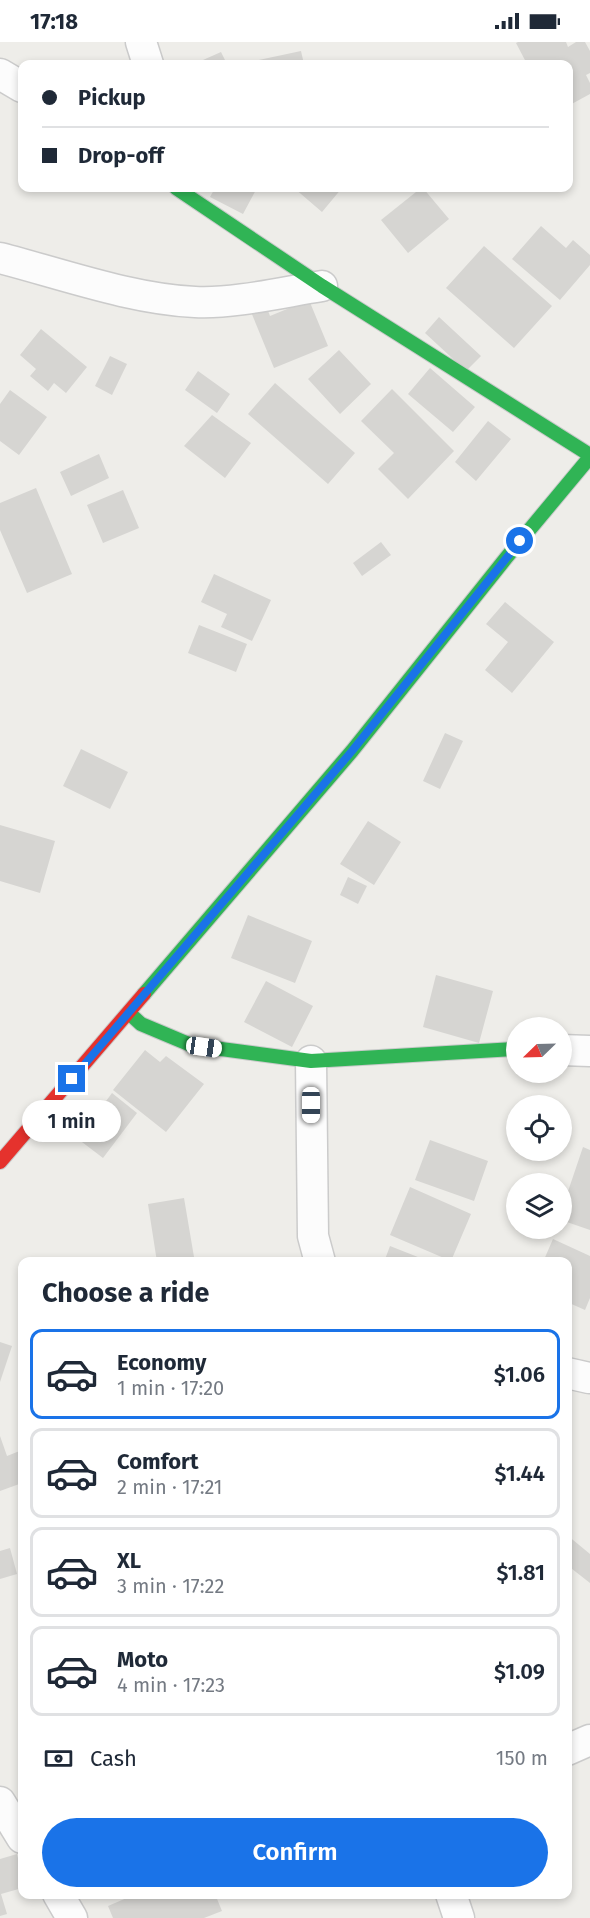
<!DOCTYPE html>
<html lang="en">
<head>
<meta charset="utf-8">
<style>
	body { margin:0; font-family:"Fira Sans",sans-serif; background:#f2f2f3; color:#1f2937; height:100vh; display:flex; flex-direction:column; font-size:22px; white-space:nowrap }
	* { box-sizing:border-box; margin:0 }
	p { font-size:20px; color:#747a83 }
	.icon { flex:none; width:33px; height:33px; fill:none; stroke:currentColor; stroke-width:2; stroke-linecap:round; stroke-linejoin:round }
	.map { position:relative; flex:1; overflow:hidden }
	.side { position:absolute; left:18px; top:1215px; width:554px; height:642px; display:flex; flex-direction:column; background:#fff; border-radius:12px; box-shadow:0 3px 9px #0003 }
	.side>* { flex:none }
	.hud { position:absolute; left:18px; top:18px; width:555px; height:132px; border-radius:12px; box-shadow:0 3px 9px #0003; display:grid; align-content:center; height:132px; padding:0 24px; background:#fff }
	.needle { width:39px; rotate:247deg }
	.fabs { position:absolute; left:506px; top:975px; display:grid; gap:12px }
	.fabs a { display:grid; place-items:center; width:66px; height:66px; border-radius:50%; background:#fff; box-shadow:0 3px 9px #0003; font-size:30px }
	.end { position:absolute; width:27px; height:27px; margin:-14px; border:8px solid #1a73e8; background:#fff; box-shadow:0 0 0 3px #fff }
	.from { border-radius:50% }
	.bubble { position:absolute; height:42px; border-radius:21px; background:#fff; box-shadow:0 3px 9px #0003; font-size:20px; font-weight:600; line-height:42px; text-align:center }
	.car { position:absolute; width:18px; height:36px; margin:-18px -9px; border-radius:8px; box-shadow:0 0 4px 2px #0007; background:linear-gradient(#fff 24%,#345 0 40%,#fff 0 76%,#345 0 86%,#fff 0) }
	.hud b { display:flex; align-items:center; gap:21px; height:57px; font-size:22px }
	.hud b+b { border-top:2px solid #e0e1e3 }
	.hud i { width:15px; height:15px; background:#1f2937 }
	ul { padding:0; list-style:none }
	li { display:flex; align-items:center; gap:18px; height:90px; margin:0 12px 9px; padding:0 12px; border:3px solid #e0e1e3; border-radius:12px }
	li div { flex:1 }
	li b { display:block; font-size:22px }
	li em { font-style:normal; font-weight:600 }
	li.selected { border-color:#1a73e8 }
	li>.icon { width:54px; height:54px; stroke-width:1.5 }
	h2 { padding:0 24px; font-size:27px; line-height:72px }
	.pay { display:flex; align-items:center; gap:15px; height:66px; padding:0 24px; font-size:22px }
	.pay p { margin-inline-start:auto }
	.primary-button { display:flex; gap:12px; margin-top:auto; padding:12px 24px }
	.primary-button a { flex:1; height:69px; border-radius:36px; background:#1a73e8; color:#fff; font-size:24px; font-weight:600; line-height:69px; text-align:center }
	.status { display:flex; justify-content:space-between; align-items:center; height:42px; padding:0 30px; background:#fff; direction:ltr }
	.status svg { height:16px; fill:currentColor }
	.map>svg:first-child { display:block }
	.building { fill:#d6d5d2 }
	.lines { fill:none; stroke-linecap:round; stroke-linejoin:round }
	.street-casing { stroke:#cbcbcb; stroke-width:33 }
	.fast-casing { stroke:#c9caca; stroke-width:16 }
	.jam-casing { stroke:#c9caca; stroke-width:16 }
	.street { stroke:#fcfcfc; stroke-width:30 }
	.fast { stroke:#30b455; stroke-width:14 }
	.jam { stroke:#e5322d; stroke-width:14 }
	.route { stroke:#1a73e8; stroke-width:8 }
</style>
</head>
<body>
<div class="status"><b>17:18</b><svg viewBox="0 0 49 12"><path d="M0 12V9h3v3zM5 12V6h3v6zM10 12V3h3v9zM15 12V0h3v12zM26 1h20v11H26zM47 4h2v5h-2z"/></svg></div>
<div class="map">
<svg width="590" height="1876" viewBox="0 0 590 1876">
	<rect width="100%" height="100%" fill="#eeede9"/>
	<path class="building" d="M518,0H566L568,5L576,0H585L590,9V31L586,33L590,41V52L568,64V22H527L516,1Z
		M301,9L304,22H249V20Z
		M221,10L227,22H194Z
		M215,146H257L243,172L210,155Z
		M294,146H342L322,170Z
		M421,146H423L449,177L408,211L381,178Z
		M541,184L566,206L573,198L590,213V223L560,258L512,217Z
		M484,204L552,264L514,306L446,246Z
		M264,258L270,274L309,258L328,304L274,326L249,265Z
		M439,275L481,314L466,329L425,291Z
		M41,287L87,325L66,351L54,341L48,349L30,334L36,327L20,313Z
		M339,308L371,342L340,372L308,337Z
		M110,314L127,322L112,353L95,344Z
		M430,326L475,365L453,390L408,352Z
		M198,329L230,352L217,371L185,348Z
		M275,341L355,411L328,442L248,372Z
		M392,347L454,409L408,457L378,427L394,411L361,379Z
		M10,348L47,375L19,413L0,399V362Z
		M212,373L251,401L225,436L184,404Z
		M488,379L511,397L476,439L455,420Z
		M99,412L109,436L71,454L60,430Z
		M36,446L72,532L27,551L0,488V461Z
		M123,448L139,486L103,501L87,463Z
		M381,500L391,513L362,534L353,521Z
		M214,532L271,558L252,599L221,585L227,572L201,560Z
		M505,560L554,600L512,651L485,628L508,600L486,582Z
		M199,583L247,602L236,630L188,611Z
		M445,691L463,699L440,747L423,739Z
		M81,707L128,730L110,767L63,744Z
		M368,779L401,800L374,843L340,822Z
		M0,783L55,799L40,851L0,839Z
		M348,835L367,844L358,862L340,853Z
		M248,873L312,899L295,941L231,916Z
		M436,933L493,949L479,1001L423,985Z
		M266,939L313,964L292,1005L244,980Z
		M145,1008L160,1020L166,1014L204,1042L166,1090L113,1048Z
		M112,1051L137,1071L103,1116L78,1097Z
		M430,1098L488,1119L474,1159L415,1138Z
		M583,1105L590,1108V1188L561,1178V1170Z
		M410,1145L471,1172L451,1219L390,1193Z
		M184,1156L194,1215L157,1220L148,1162Z
		M553,1197L590,1214V1256L585,1268L567,1260V1220H543Z
		M390,1204L428,1219V1220H384Z
		M0,1300L12,1304L0,1340Z
		M0,1394L7,1414L22,1408V1441L0,1449Z
		M567,1493L590,1512V1541L567,1523Z
		M10,1506L17,1532L0,1537V1509Z
		M17,1812L22,1833V1846L1,1852L7,1872L0,1874V1817Z
		M136,1852H215L222,1869L204,1876H113L108,1864Z"/>
	<g class="lines">
		<defs>
			<path id="street" d="M141,0L148,22
				M0,32L22,45
				M0,216C62,232 131,257 195,260C234,262 283,250 322,244
				M561,1008L590,1009
				M311,1019L313,1194L320,1220
				M567,1331L589,1336
				M567,1708L590,1698
				M0,1760L22,1796
				M58,1852L72,1876
				M451,1852L459,1876"/>
			<path id="fast" d="M176,146L322,244L590,413
				M144,952L352,709L506,516L590,415
				M129,971L141,982L191,1003L311,1019L516,1007"/>
			<path id="jam" d="M0,1120L144,952"/>
		</defs>
		<use href="#street" class="street-casing"/>
		<use href="#fast" class="fast-casing"/>
		<use href="#jam" class="jam-casing"/>
		<use href="#street" class="street"/>
		<use href="#fast" class="fast"/>
		<use href="#jam" class="jam"/>
	</g>
	<g class="lines">
		<path class="route" d="M72,1037L352,709L520,499"/>
	</g>
</svg>
<div class="fabs">
<a><svg class="needle" viewBox="-14 -14 28 28"><path d="M0-13l5 13h-10z" fill="#e53935"/><path d="M0 13l5-13h-10z" fill="#747a83"/></svg></a>
<a><svg class="icon" aria-label="locate" viewBox="0 0 24 24"><circle cx="12" cy="12" r="6"/><path d="M12 2v4M12 18v4M2 12h4M18 12h4"/></svg></a>
<a><svg class="icon" aria-label="layers" viewBox="0 0 24 24"><path d="M12 4l9 5-9 5-9-5zM3 14l9 5 9-5"/></svg></a>
</div>
<i class="end from" style="left:520px;top:499px"></i>
<i class="end" style="left:72px;top:1037px"></i>
<div class="bubble" style="left:22px;top:1058px;width:99px">1 min</div>
<i class="car" style="left:204px;top:1005px;rotate:98deg"></i>
<i class="car" style="left:311px;top:1063px;rotate:180deg"></i>
<div class="hud">
<b><i class="from"></i>Pickup</b>
<b><i></i>Drop-off</b>
</div>
<section class="side">
<h2>Choose a ride</h2>
<ul>
<li class="selected"><svg class="icon" aria-label="car" viewBox="0 0 24 24"><path d="M5 17H2v-5l4-1 3-4h7l3 4 3 1v5h-3M9 17h6M6 11h13"/><circle cx="7" cy="17" r="2"/><circle cx="17" cy="17" r="2"/></svg><div><b>Economy</b><p>1 min · 17:20</p></div><em>$1.06</em></li>
<li><svg class="icon" aria-label="car" viewBox="0 0 24 24"><path d="M5 17H2v-5l4-1 3-4h7l3 4 3 1v5h-3M9 17h6M6 11h13"/><circle cx="7" cy="17" r="2"/><circle cx="17" cy="17" r="2"/></svg><div><b>Comfort</b><p>2 min · 17:21</p></div><em>$1.44</em></li>
<li><svg class="icon" aria-label="car" viewBox="0 0 24 24"><path d="M5 17H2v-5l4-1 3-4h7l3 4 3 1v5h-3M9 17h6M6 11h13"/><circle cx="7" cy="17" r="2"/><circle cx="17" cy="17" r="2"/></svg><div><b>XL</b><p>3 min · 17:22</p></div><em>$1.81</em></li>
<li><svg class="icon" aria-label="car" viewBox="0 0 24 24"><path d="M5 17H2v-5l4-1 3-4h7l3 4 3 1v5h-3M9 17h6M6 11h13"/><circle cx="7" cy="17" r="2"/><circle cx="17" cy="17" r="2"/></svg><div><b>Moto</b><p>4 min · 17:23</p></div><em>$1.09</em></li>
</ul>
<div class="pay"><svg class="icon" aria-label="cash" viewBox="0 0 24 24"><path d="M3 7h18v10H3z"/><circle cx="12" cy="12" r="2"/></svg>Cash<p>150 m</p></div>
<div class="primary-button"><a>Confirm</a></div>
</section>
</div>
</body>
</html>
